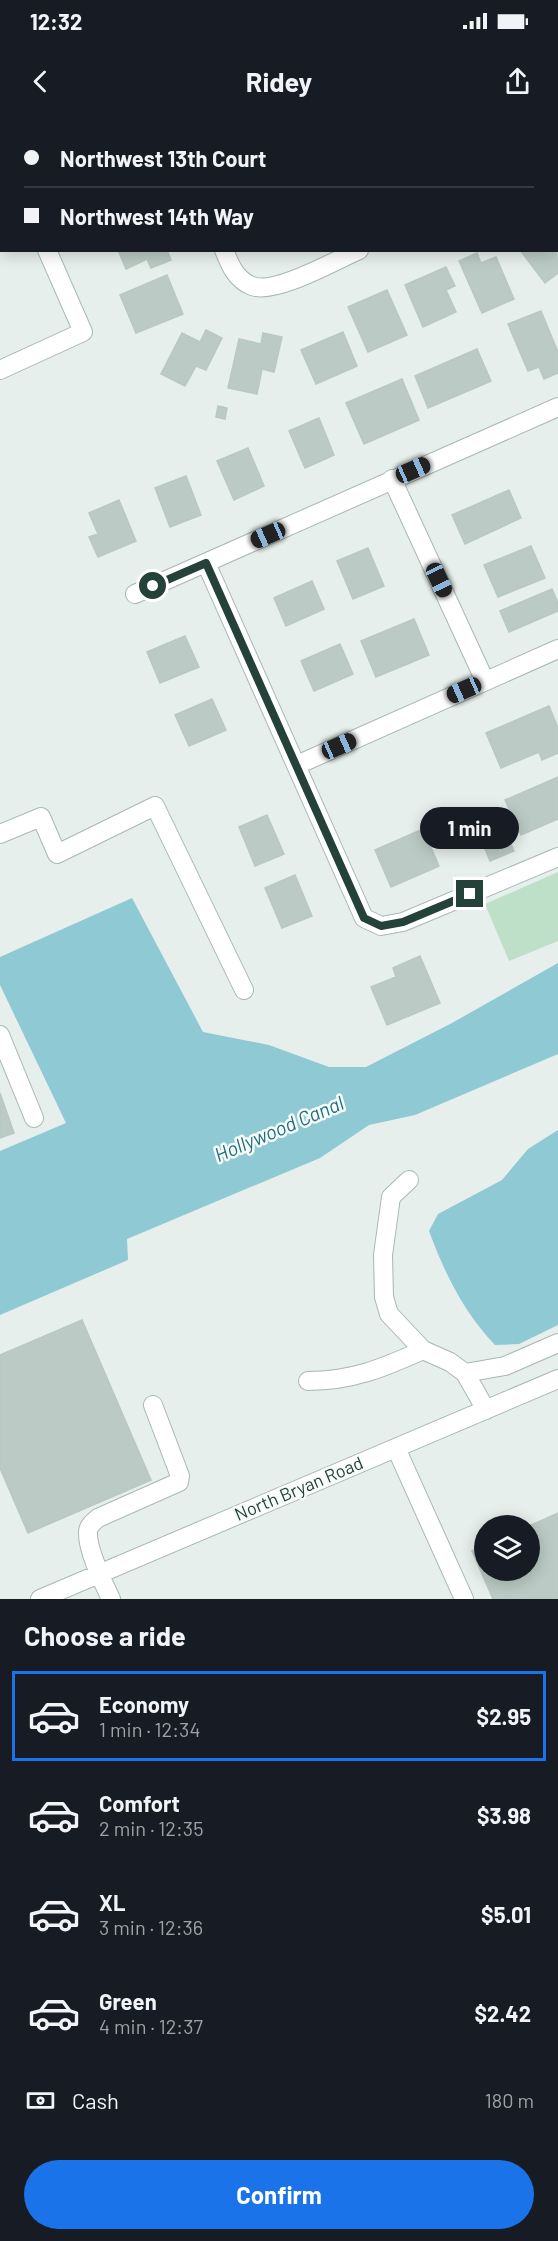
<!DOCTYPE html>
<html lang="en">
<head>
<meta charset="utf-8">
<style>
	body { margin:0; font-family:Barlow,sans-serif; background:#20242c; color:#f1f3f6; height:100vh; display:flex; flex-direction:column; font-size:22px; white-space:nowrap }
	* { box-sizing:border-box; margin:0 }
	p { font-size:20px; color:#9ea1a6 }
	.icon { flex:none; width:33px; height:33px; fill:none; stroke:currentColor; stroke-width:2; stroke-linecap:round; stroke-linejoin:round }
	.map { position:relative; height:1479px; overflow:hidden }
	.side { display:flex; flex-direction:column; background:#171b24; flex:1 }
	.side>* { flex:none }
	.top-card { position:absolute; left:0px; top:0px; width:558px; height:132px; box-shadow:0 3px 15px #0003; display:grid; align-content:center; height:132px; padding:0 24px; background:#171b24 }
	.fabs { position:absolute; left:474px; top:1395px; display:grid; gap:12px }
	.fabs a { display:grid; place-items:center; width:66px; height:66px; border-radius:50%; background:#171b24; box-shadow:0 3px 15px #0003; font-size:30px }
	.end { position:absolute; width:27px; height:27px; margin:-14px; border:8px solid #24423a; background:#fff; box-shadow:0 0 0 3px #fff }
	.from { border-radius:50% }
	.bubble { position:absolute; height:42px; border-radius:21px; background:#171b24; box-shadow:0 3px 15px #0003; font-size:20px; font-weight:700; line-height:42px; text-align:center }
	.car { position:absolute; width:18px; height:36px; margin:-18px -9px; border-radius:8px; box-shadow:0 0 4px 2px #0007; background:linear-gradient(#222 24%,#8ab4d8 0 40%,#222 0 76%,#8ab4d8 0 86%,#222 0) }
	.top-card b { display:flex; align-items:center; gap:21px; height:57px; font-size:22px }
	.top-card b+b { border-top:2px solid #363941 }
	.top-card i { width:15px; height:15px; background:#f1f3f6 }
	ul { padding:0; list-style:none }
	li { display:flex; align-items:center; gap:18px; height:90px; margin:0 12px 9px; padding:0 12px; border:3px solid transparent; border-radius:0px }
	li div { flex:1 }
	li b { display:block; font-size:22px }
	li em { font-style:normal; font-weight:700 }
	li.on { border-color:#1a73e8 }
	li>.icon { width:54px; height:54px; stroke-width:1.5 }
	h2 { padding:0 24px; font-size:27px; line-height:72px }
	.pay { display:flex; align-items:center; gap:15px; height:66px; padding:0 24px; font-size:22px }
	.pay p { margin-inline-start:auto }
	.action { display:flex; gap:12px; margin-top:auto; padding:12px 24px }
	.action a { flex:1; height:69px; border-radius:36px; background:#1a73e8; color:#fff; font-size:24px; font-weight:700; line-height:69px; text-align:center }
	.status { display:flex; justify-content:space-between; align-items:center; height:42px; padding:0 30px; background:#171b24; direction:ltr }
	.status svg { height:16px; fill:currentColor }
	header { display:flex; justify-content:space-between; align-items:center; height:78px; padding:0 24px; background:#171b24; font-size:27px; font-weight:700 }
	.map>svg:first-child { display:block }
	.green { fill:#bfe0c8 }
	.water { fill:#8ec9d4 }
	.building { fill:#bbcac4; stroke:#b8c9c2; stroke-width:1.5 }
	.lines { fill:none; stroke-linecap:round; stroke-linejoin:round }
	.minor-casing { stroke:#a8b8b2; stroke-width:20 }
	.minor { stroke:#fff; stroke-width:18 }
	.route { stroke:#24423a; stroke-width:8 }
	.labels { text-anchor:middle; stroke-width:5; stroke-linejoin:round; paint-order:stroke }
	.street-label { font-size:18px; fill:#24423a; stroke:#f7fbf9 }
	.water-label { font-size:20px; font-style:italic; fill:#1c6f80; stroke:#f7fbf9 }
</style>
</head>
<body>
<div class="status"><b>12:32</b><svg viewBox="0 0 49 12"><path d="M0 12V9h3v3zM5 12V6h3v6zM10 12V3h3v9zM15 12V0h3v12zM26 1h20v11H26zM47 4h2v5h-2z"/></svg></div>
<header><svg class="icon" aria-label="back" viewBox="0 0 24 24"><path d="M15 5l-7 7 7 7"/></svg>Ridey<svg class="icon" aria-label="share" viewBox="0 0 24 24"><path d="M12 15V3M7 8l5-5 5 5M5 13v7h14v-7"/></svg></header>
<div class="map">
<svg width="558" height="1479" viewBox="0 0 558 1479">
	<rect width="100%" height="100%" fill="#e6efeb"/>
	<path class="green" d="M558,752V821L509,841L485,784Z"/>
	<path class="water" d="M132,778L203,912L269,925L329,947H366L452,903L558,843V934L415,995L369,1005L320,1038L127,1119L128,1140L0,1195V1031L66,1003L0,865V837Z
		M558,1010V1205L519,1224L495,1225C463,1191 445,1154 429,1111L438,1094L502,1060L528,1029Z"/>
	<path class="building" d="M556,121L558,153L545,163L520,130H556Z
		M118,130H167L171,140L151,148L147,139L126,149Z
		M477,133L481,143L496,137L514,179L482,193L459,141Z
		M446,147L455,166L446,170L456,192L423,207L405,165Z
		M167,155L183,194L136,213L120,175Z
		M387,170L407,215L368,232L348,187Z
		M541,191L558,232V253L544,259L539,247L528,251L508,204Z
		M206,210L222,218L206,250L196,246L185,266L161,254L182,213L200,222Z
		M343,212L357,246L316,264L301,230Z
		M263,213L282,217L274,252L262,249L257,274L228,268L239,219L261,224Z
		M477,229L491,261L428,288L415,256Z
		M402,259L419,300L364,324L346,283Z
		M218,286L227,288L225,299L216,297Z
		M319,298L334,335L305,348L289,311Z
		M248,328L264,366L234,380L217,341Z
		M186,356L201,395L170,407L155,368Z
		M509,370L521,398L465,424L452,395Z
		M119,380L136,421L98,437L89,417L98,414L89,393Z
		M531,426L545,458L498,477L484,445Z
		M368,428L384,466L353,479L337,441Z
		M312,461L324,489L286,506L274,478Z
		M552,469L558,483V491L509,512L500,491Z
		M414,499L429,535L376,557L361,521Z
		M185,516L199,547L160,563L147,532Z
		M340,524L353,554L314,571L301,541Z
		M212,579L226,610L189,626L175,595Z
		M549,586L558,608V633L542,640L539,632L501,648L486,613Z
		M558,657V699L521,715L505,680Z
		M497,692L514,731L490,741L474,702Z
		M267,695L284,734L255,746L239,707Z
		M423,709L439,746L391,767L375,730Z
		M295,755L312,796L282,808L265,768Z
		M420,836L440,883L387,905L371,867L396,857L393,848Z
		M0,973L14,1013L0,1018Z
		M82,1200L151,1360L28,1413L0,1348V1235Z
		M558,1393V1479H493L472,1431L484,1426V1450H530L529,1406Z"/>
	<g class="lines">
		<defs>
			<path id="minor" d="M165,0V2
				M485,0L486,2
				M121,2L125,0
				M0,63L2,62
				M224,130C230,145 236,160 252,166C275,175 336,140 359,130
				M0,250L83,212L47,130
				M392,359L485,561
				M206,443L364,798L381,806L403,802L558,737
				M135,474L558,287
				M297,645L558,529
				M0,714L41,697L57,734L155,686L244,870
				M0,915L34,998
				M409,1060L391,1077L383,1135L384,1177L389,1194L423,1230L450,1242L465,1253L486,1290
				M465,1253L505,1246L558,1223
				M308,1261C352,1261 383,1248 423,1230
				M396,1328L464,1479
				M40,1479L558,1259
				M111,1479C103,1462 88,1432 88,1414C87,1407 93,1402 98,1398L179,1362L180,1356L153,1285"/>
		</defs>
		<use href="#minor" class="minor-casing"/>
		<use href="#minor" class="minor"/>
	</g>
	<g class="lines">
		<path class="route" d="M153,466L206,443L364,798L381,806L403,802L470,774"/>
	</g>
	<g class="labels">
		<g class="street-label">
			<text transform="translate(299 1369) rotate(-23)" y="6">North Bryan Road</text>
		</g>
		<g class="water-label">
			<text transform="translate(279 1009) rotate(-23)" y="7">Hollywood Canal</text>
		</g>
	</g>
</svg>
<div class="fabs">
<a><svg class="icon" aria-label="layers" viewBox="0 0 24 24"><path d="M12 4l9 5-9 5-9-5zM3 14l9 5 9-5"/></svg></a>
</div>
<i class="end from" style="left:153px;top:466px"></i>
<i class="end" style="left:470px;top:774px"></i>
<div class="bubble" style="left:420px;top:687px;width:99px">1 min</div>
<i class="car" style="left:413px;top:350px;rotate:66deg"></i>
<i class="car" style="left:268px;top:415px;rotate:246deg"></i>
<i class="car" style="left:439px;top:460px;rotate:155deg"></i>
<i class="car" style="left:464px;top:570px;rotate:246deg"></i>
<i class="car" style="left:339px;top:626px;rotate:66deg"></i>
<div class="top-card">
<b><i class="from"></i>Northwest 13th Court</b>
<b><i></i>Northwest 14th Way</b>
</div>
</div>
<section class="side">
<h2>Choose a ride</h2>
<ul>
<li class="on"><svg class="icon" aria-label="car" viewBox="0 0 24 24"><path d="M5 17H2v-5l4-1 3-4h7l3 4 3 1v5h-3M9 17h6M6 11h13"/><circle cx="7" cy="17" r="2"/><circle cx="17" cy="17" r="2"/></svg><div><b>Economy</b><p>1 min · 12:34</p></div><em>$2.95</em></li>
<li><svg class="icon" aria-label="car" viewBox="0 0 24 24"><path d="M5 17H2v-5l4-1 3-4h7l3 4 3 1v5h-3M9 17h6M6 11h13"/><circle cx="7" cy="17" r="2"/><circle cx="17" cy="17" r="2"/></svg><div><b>Comfort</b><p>2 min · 12:35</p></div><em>$3.98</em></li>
<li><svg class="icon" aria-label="car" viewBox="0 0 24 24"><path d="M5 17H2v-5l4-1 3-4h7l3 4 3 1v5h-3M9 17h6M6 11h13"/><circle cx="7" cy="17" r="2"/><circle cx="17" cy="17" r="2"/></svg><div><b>XL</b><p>3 min · 12:36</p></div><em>$5.01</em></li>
<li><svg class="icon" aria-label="car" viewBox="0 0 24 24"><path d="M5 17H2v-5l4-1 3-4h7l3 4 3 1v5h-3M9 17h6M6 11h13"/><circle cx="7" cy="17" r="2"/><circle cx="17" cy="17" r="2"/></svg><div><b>Green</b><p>4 min · 12:37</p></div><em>$2.42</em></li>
</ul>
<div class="pay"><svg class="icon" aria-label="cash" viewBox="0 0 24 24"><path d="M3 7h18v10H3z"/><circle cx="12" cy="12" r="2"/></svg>Cash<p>180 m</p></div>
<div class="action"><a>Confirm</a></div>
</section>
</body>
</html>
